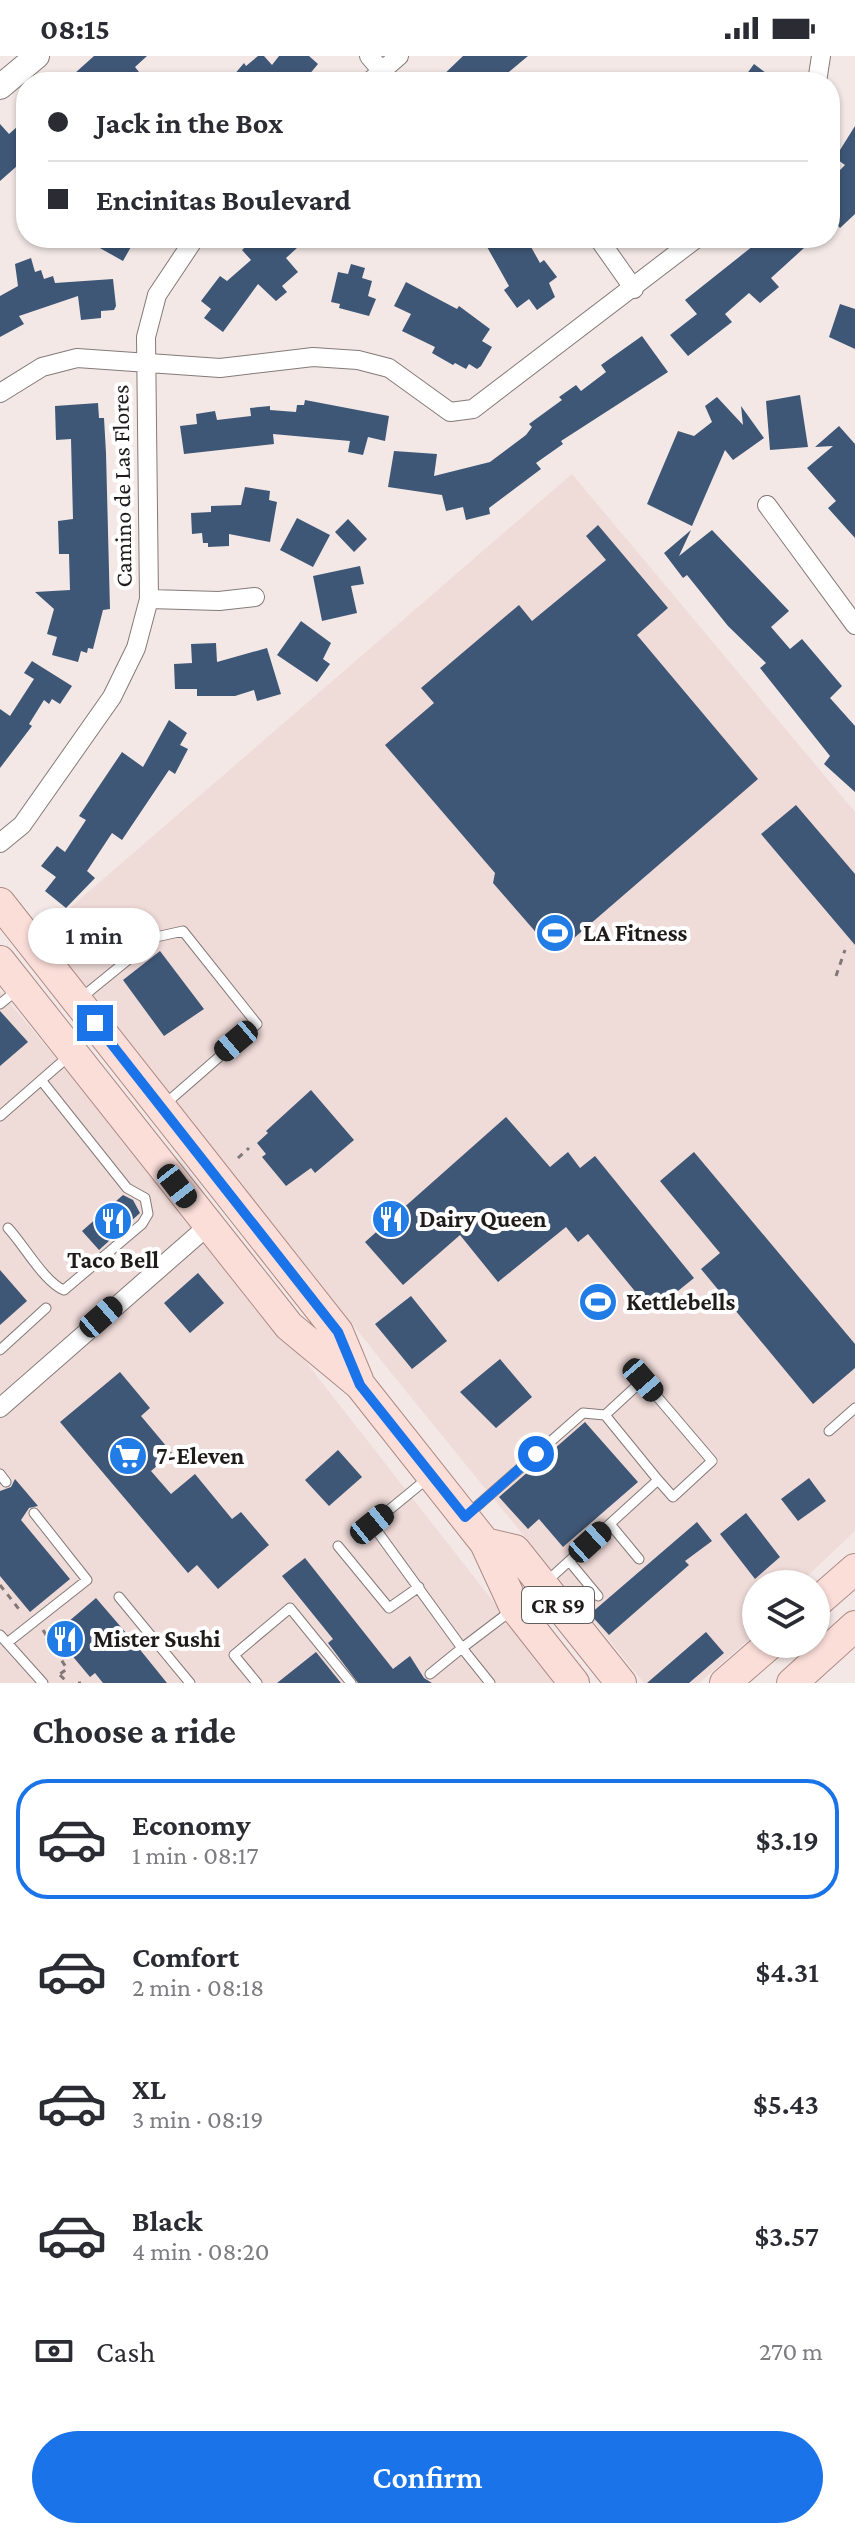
<!DOCTYPE html>
<html lang="en">
<head>
<meta charset="utf-8">
<style>
	body { margin:0; font-family:"Crimson Pro",serif; background:#f2f2f3; color:#2b2b33; height:100vh; display:flex; flex-direction:column; font-size:30px; white-space:nowrap }
	* { box-sizing:border-box; margin:0 }
	p { font-size:26px; color:#7c7c81 }
	.icon { flex:none; width:44px; height:44px; fill:none; stroke:currentColor; stroke-width:2; stroke-linecap:round; stroke-linejoin:round }
	.map { position:relative; height:1627px; overflow:hidden }
	.panel { display:flex; flex-direction:column; background:#fff; flex:1 }
	.panel>* { flex:none }
	.banner { position:absolute; left:16px; top:16px; width:824px; height:176px; border-radius:32px; box-shadow:0 2px 6px #0004; display:grid; align-content:center; height:176px; padding:0 32px; background:#fff }
	.buttons { position:absolute; left:742px; top:1514px; display:grid; gap:16px }
	.buttons a { display:grid; place-items:center; width:88px; height:88px; border-radius:50%; background:#fff; box-shadow:0 2px 6px #0004; font-size:40px }
	.end { position:absolute; width:36px; height:36px; margin:-18px; border:10px solid #1a73e8; background:#fff; box-shadow:0 0 0 4px #fff }
	.from { border-radius:50% }
	.bubble { position:absolute; height:56px; border-radius:28px; background:#fff; box-shadow:0 2px 6px #0004; font-size:26px; font-weight:600; line-height:56px; text-align:center }
	.car { position:absolute; width:24px; height:48px; margin:-24px -12px; border-radius:10px; box-shadow:0 0 6px 2px #0007; background:linear-gradient(#222 24%,#8ab4d8 0 40%,#222 0 76%,#8ab4d8 0 86%,#222 0) }
	.banner b { display:flex; align-items:center; gap:28px; height:76px; font-size:30px }
	.banner b+b { border-top:2px solid #e1e1e2 }
	.banner i { width:20px; height:20px; background:#2b2b33 }
	ul { padding:0; list-style:none }
	li { display:flex; align-items:center; gap:24px; height:120px; margin:0 16px 12px; padding:0 16px; border:4px solid transparent; border-radius:32px }
	li div { flex:1 }
	li b { display:block; font-size:30px }
	li em { font-style:normal; font-weight:600 }
	li.current { border-color:#1a73e8 }
	li>.icon { width:72px; height:72px; stroke-width:1.5 }
	h2 { padding:0 32px; font-size:36px; line-height:96px }
	.pay { display:flex; align-items:center; gap:20px; height:88px; padding:0 32px; font-size:30px }
	.pay p { margin-inline-start:auto }
	.primary-button { display:flex; gap:16px; margin-top:auto; padding:16px 32px }
	.primary-button a { flex:1; height:92px; border-radius:48px; background:#1a73e8; color:#fff; font-size:32px; font-weight:600; line-height:92px; text-align:center }
	.status { display:flex; justify-content:space-between; align-items:center; height:56px; padding:0 40px; background:#fff; direction:ltr }
	.status svg { height:22px; fill:currentColor }
	.map>svg:first-child { display:block }
	.built { fill:#efdbd8 }
	.building { fill:#3f5776 }
	.lines { fill:none; stroke-linecap:round; stroke-linejoin:round }
	.service-casing { stroke:#847a78; stroke-width:11 }
	.minor-casing { stroke:#847a78; stroke-width:20 }
	.tertiary-casing { stroke:#847a78; stroke-width:26 }
	.primary-casing { stroke:#ad8b85; stroke-width:32 }
	.path { stroke:#807877; stroke-width:3; stroke-dasharray:6 6; stroke-linecap:butt }
	.service { stroke:#fff; stroke-width:9 }
	.minor { stroke:#fff; stroke-width:18 }
	.tertiary { stroke:#fff; stroke-width:24 }
	.primary { stroke:#fcded9; stroke-width:30 }
	.route { stroke:#1a73e8; stroke-width:10 }
	.labels { text-anchor:middle; stroke-width:8; stroke-linejoin:round; paint-order:stroke }
	.shield { fill:#fff; stroke:#625f5f; stroke-width:2 }
	.shield-label { font-size:22px; font-weight:bold; fill:#1f1b1a }
	.street-label { font-size:24px; fill:#1f1b1a; stroke:#fff }
	.poi-label { font-size:24px; font-weight:bold; fill:#1f1b1a; stroke:#fff; text-anchor:start }
</style>
</head>
<body>
<div class="status"><b>08:15</b><svg viewBox="0 0 49 12"><path d="M0 12V9h3v3zM5 12V6h3v6zM10 12V3h3v9zM15 12V0h3v12zM26 1h20v11H26zM47 4h2v5h-2z"/></svg></div>
<div class="map">
<svg width="855" height="1627" viewBox="0 0 855 1627">
	<rect width="100%" height="100%" fill="#f3e8e6"/>
	<path class="built" d="M572,418L855,756V1475L799,1528H756V1577L699,1627H644L392,1318L42,876Z
		M0,935L262,1250L557,1627H0Z"/>
	<path class="building" d="M94,0H147L135,11L147,26H65Z
		M258,0H264L272,9L279,0H309L318,8L303,26H228L244,7L246,10Z
		M463,0H528L497,26H436Z
		M754,8L778,26H741Z
		M26,63V102L0,125V68L9,78Z
		M855,70V158L840,172L830,161V124L845,109L835,102Z
		M82,182H136L123,205Z
		M255,182H308L286,202L298,216L282,230L287,236L276,245L258,228L223,276L204,262L211,253L201,245L220,220L227,225L251,204L242,194Z
		M482,182H526L540,207L544,204L557,221L549,227L555,241L537,254L529,243L517,252L504,234L509,230Z
		M763,182H815L771,222L779,231L760,247L749,237L725,258L732,266L688,300L670,279L697,258L685,244Z
		M31,202L35,216L41,214L44,223L53,220L55,227L113,223L116,250L114,254L101,255V262L81,264L78,240L19,260L24,268L0,281V240L18,230L15,208Z
		M351,208L365,212L362,222L372,225L368,240L376,243L369,260L339,252L340,248L331,246L338,216L348,218Z
		M406,226L457,253L459,250L490,273L482,285L492,291L481,310L477,313L469,308L466,313L455,307L453,309L432,297L435,291L402,275L411,258L394,250Z
		M840,248L855,253V293L829,281Z
		M642,280L668,316L561,385L563,388L536,407L541,413L489,452L490,458L466,464L463,451L446,455L442,439L388,431L394,395L437,398L434,420L490,406L526,379L532,371L529,368L562,344L559,341L576,329L581,335L606,316L601,309Z
		M800,339L808,391L770,394L766,345Z
		M717,341L743,369L741,350L764,382L733,404L725,394L692,470L647,448L678,375L694,380L712,366L705,350Z
		M305,344L389,360L385,385L368,381L363,399L348,396L350,385L273,378L274,388L184,398L180,370L197,368L196,358L215,355L217,364L251,360L250,352L270,350V354L296,356L297,349H304Z
		M98,347L99,362H104L106,397L110,553L103,554L93,593L88,592L87,597L81,595L78,606L52,599L57,581L47,578L54,553L35,536L70,534L69,498H59L58,465L73,463L71,383L56,384L55,350Z
		M839,370L855,388V482L828,452L836,445L807,412L833,390L815,391Z
		M245,431L270,435L269,444L277,446L270,486L229,478V490L208,491V487H203L202,477L192,478L191,457L211,456V450L241,449Z
		M297,462L330,479L313,511L280,494Z
		M348,463L367,483L354,496L335,476Z
		M598,469L668,552L637,579L758,723L574,882L540,881L493,827L495,817L385,689L434,647L421,632L519,549L532,565L606,504L586,480Z
		M691,474L679,500L712,474L789,555L771,571L790,593L802,583L842,630L830,642L855,670V736L824,708L830,700L760,612L766,607L728,570L687,519L683,522L664,497Z
		M360,510L364,528L351,530L357,557L322,565L313,520Z
		M301,565L331,587L323,603L330,608L317,626L277,599Z
		M216,587L217,606L267,592L281,638L257,645L254,634L235,640H197V633H175L174,608L192,607L191,588Z
		M32,605L72,630L60,648L52,643L49,648L44,644L29,668L32,670L0,712V653L10,660L34,623L24,617Z
		M169,664L187,677L180,689L188,693L175,718L169,714L122,784L112,777L87,815L95,822L66,852L45,835L56,821L41,810L57,790L65,796L86,764L79,760L122,696L143,711Z
		M796,749L855,818V889L761,778Z
		M160,895L204,953L164,980L123,924Z
		M0,955L28,986L0,1010Z
		M311,1034L354,1084L315,1117L311,1112L286,1130L262,1101L266,1098L257,1087L268,1077L266,1075Z
		M506,1061L550,1111L568,1096L580,1112L595,1100L694,1222L652,1256L588,1178L578,1186L566,1171L498,1226L460,1179L403,1229L365,1186Z
		M694,1096L855,1288V1312L813,1348L701,1213L720,1197L660,1125Z
		M123,1139L133,1144L140,1157L99,1194L82,1175Z
		M0,1214L27,1245L0,1269Z
		M198,1217L224,1247L190,1277L164,1247Z
		M411,1240L447,1285L412,1313L375,1268Z
		M500,1303L532,1341L496,1372L460,1336Z
		M120,1316L150,1352L141,1360L172,1397L151,1415L171,1438L195,1418L232,1463L241,1456L269,1489L218,1533L197,1509L188,1517L60,1366Z
		M585,1366L638,1426L563,1491L539,1463L528,1473L499,1441Z
		M338,1394L362,1421L329,1450L305,1424Z
		M809,1422L826,1445L798,1465L781,1443Z
		M15,1423L38,1450L29,1452L21,1464L70,1523L30,1556L0,1520V1435L11,1431Z
		M746,1457L780,1501L755,1523L720,1478Z
		M697,1466L712,1485L685,1505L689,1509L609,1579L590,1558Z
		M305,1502L393,1613L410,1600L424,1622L432,1627H358L328,1587L333,1583L282,1520Z
		M96,1542L133,1585L167,1627H103L95,1617L90,1621L54,1578Z
		M706,1576L724,1597L689,1627H647Z
		M316,1596L341,1627H277Z"/>
	<g class="lines">
		<defs>
			<path id="service" d="M81,942L156,881L183,875L257,968L164,1049
				M0,948L16,935
				M0,1060L70,999
				M8,1172C24,1189 45,1227 64,1234L142,1168L148,1158L145,1142L127,1132L41,1024
				M0,1294L46,1252
				M829,1375L855,1352
				M0,1418L6,1426
				M428,1422L372,1468L462,1592L430,1618
				M467,1459L583,1357L605,1359
				M610,1468L639,1503
				M338,1490L389,1552L419,1531
				M569,1505L598,1540
				M545,1527L658,1424L605,1359L643,1324L712,1405L673,1441L658,1424
				M119,1541L190,1627
				M0,1579L43,1627
				M7,1587L87,1524L34,1457
				M257,1627L234,1599L290,1552L351,1627
				M490,1627L462,1592L512,1554"/>
			<path id="minor" d="M369,0L382,15
				M369,26L399,0
				M817,26L821,0
				M598,182L634,233
				M0,337L42,311L77,302L220,312L313,301L358,304L389,312L450,356L473,353L697,182
				M767,449L855,569
				M149,543L219,545L255,541
				M0,787L22,769L112,641L136,592L149,543L146,281L157,239L195,182
				M0,1352L209,1169"/>
			<path id="tertiary" d="M0,31L37,0"/>
			<path id="primary" d="M0,847L338,1276L358,1324
				M0,905L289,1270L360,1329L485,1487L515,1552L574,1627
				M485,1487L515,1494L621,1627
				M816,1547L855,1513
				M725,1627L770,1588
				M792,1627L855,1570"/>
		</defs>
		<use href="#service" class="service-casing"/>
		<use href="#minor" class="minor-casing"/>
		<use href="#tertiary" class="tertiary-casing"/>
		<use href="#primary" class="primary-casing"/>
		<path class="path" d="M584,872L593,884
			M836,920L845,894
			M238,1102L249,1092
			M0,1529L22,1557
			M43,1574L67,1613L56,1621
			M60,1619L68,1627
			M78,1627H81"/>
		<use href="#service" class="service"/>
		<use href="#minor" class="minor"/>
		<use href="#tertiary" class="tertiary"/>
		<use href="#primary" class="primary"/>
	</g>
	<g class="lines">
		<path class="route" d="M95,967L338,1276L360,1329L465,1461L536,1398"/>
	</g>
	<defs>
		<symbol id="stadium-disc" viewBox="-11 -11 22 22"><circle r="9.5" fill="#227ce6" stroke="#fff"/><path d="M0-5a6.5 5 0 1 0 0 10a6.5 5 0 1 0 0-10ZM-3.5-1.8h7v3.6h-7Z" fill="#fff"/></symbol>
		<symbol id="restaurant-disc" viewBox="-11 -11 22 22"><circle r="9.5" fill="#227ce6" stroke="#fff"/><path d="M-5-6h1v4h1v-4h1v4h1v-4h1v5L-1.5 .5V6h-2V.5L-5-1ZM5-6V6H3V1.5H1.5Q1.5-4 5-6Z" fill="#fff"/></symbol>
		<symbol id="supermarket-disc" viewBox="-11 -11 22 22"><circle r="9.5" fill="#227ce6" stroke="#fff"/><path d="M-6-5.5h2.5l.6 2H6L4.5 2H-2.5L-4.4-4H-6ZM-1.5 3.2a1.3 1.3 0 1 0 .1 0ZM3 3.2a1.3 1.3 0 1 0 .1 0Z" fill="#fff"/></symbol>
	</defs>
	<g fill-rule="evenodd">
		<use href="#stadium-disc" x="533" y="855" width="44" height="44"/>
		<use href="#restaurant-disc" x="369" y="1141" width="44" height="44"/>
		<use href="#restaurant-disc" x="91" y="1143" width="44" height="44"/>
		<use href="#stadium-disc" x="576" y="1224" width="44" height="44"/>
		<use href="#supermarket-disc" x="106" y="1378" width="44" height="44"/>
		<use href="#restaurant-disc" x="43" y="1561" width="44" height="44"/>
	</g>
	<g class="labels">
		<rect class="shield" x="522" y="1531" width="72" height="36" rx="6"/>
		<g class="shield-label">
			<text x="558" y="1557">CR S9</text>
		</g>
		<g class="street-label">
			<text transform="translate(122 430) rotate(-91)" y="8">Camino de Las Flores</text>
		</g>
		<g class="poi-label">
			<text x="583" y="885">LA Fitness</text>
			<text x="419" y="1171">Dairy Queen</text>
			<text x="113" y="1212" text-anchor="middle">Taco Bell</text>
			<text x="626" y="1254">Kettlebells</text>
			<text x="156" y="1408">7-Eleven</text>
			<text x="93" y="1591">Mister Sushi</text>
		</g>
	</g>
</svg>
<div class="buttons">
<a><svg class="icon" aria-label="layers" viewBox="0 0 24 24"><path d="M12 4l9 5-9 5-9-5zM3 14l9 5 9-5"/></svg></a>
</div>
<i class="end from" style="left:536px;top:1398px"></i>
<i class="end" style="left:95px;top:967px"></i>
<div class="bubble" style="left:28px;top:852px;width:132px">1 min</div>
<i class="car" style="left:236px;top:985px;rotate:230deg"></i>
<i class="car" style="left:177px;top:1130px;rotate:142deg"></i>
<i class="car" style="left:101px;top:1261px;rotate:49deg"></i>
<i class="car" style="left:643px;top:1324px;rotate:139deg"></i>
<i class="car" style="left:372px;top:1468px;rotate:51deg"></i>
<i class="car" style="left:590px;top:1486px;rotate:48deg"></i>
<div class="banner">
<b><i class="from"></i>Jack in the Box</b>
<b><i></i>Encinitas Boulevard</b>
</div>
</div>
<section class="panel">
<h2>Choose a ride</h2>
<ul>
<li class="current"><svg class="icon" aria-label="car" viewBox="0 0 24 24"><path d="M5 17H2v-5l4-1 3-4h7l3 4 3 1v5h-3M9 17h6M6 11h13"/><circle cx="7" cy="17" r="2"/><circle cx="17" cy="17" r="2"/></svg><div><b>Economy</b><p>1 min · 08:17</p></div><em>$3.19</em></li>
<li><svg class="icon" aria-label="car" viewBox="0 0 24 24"><path d="M5 17H2v-5l4-1 3-4h7l3 4 3 1v5h-3M9 17h6M6 11h13"/><circle cx="7" cy="17" r="2"/><circle cx="17" cy="17" r="2"/></svg><div><b>Comfort</b><p>2 min · 08:18</p></div><em>$4.31</em></li>
<li><svg class="icon" aria-label="car" viewBox="0 0 24 24"><path d="M5 17H2v-5l4-1 3-4h7l3 4 3 1v5h-3M9 17h6M6 11h13"/><circle cx="7" cy="17" r="2"/><circle cx="17" cy="17" r="2"/></svg><div><b>XL</b><p>3 min · 08:19</p></div><em>$5.43</em></li>
<li><svg class="icon" aria-label="car" viewBox="0 0 24 24"><path d="M5 17H2v-5l4-1 3-4h7l3 4 3 1v5h-3M9 17h6M6 11h13"/><circle cx="7" cy="17" r="2"/><circle cx="17" cy="17" r="2"/></svg><div><b>Black</b><p>4 min · 08:20</p></div><em>$3.57</em></li>
</ul>
<div class="pay"><svg class="icon" aria-label="cash" viewBox="0 0 24 24"><path d="M3 7h18v10H3z"/><circle cx="12" cy="12" r="2"/></svg>Cash<p>270 m</p></div>
<div class="primary-button"><a>Confirm</a></div>
</section>
</body>
</html>
